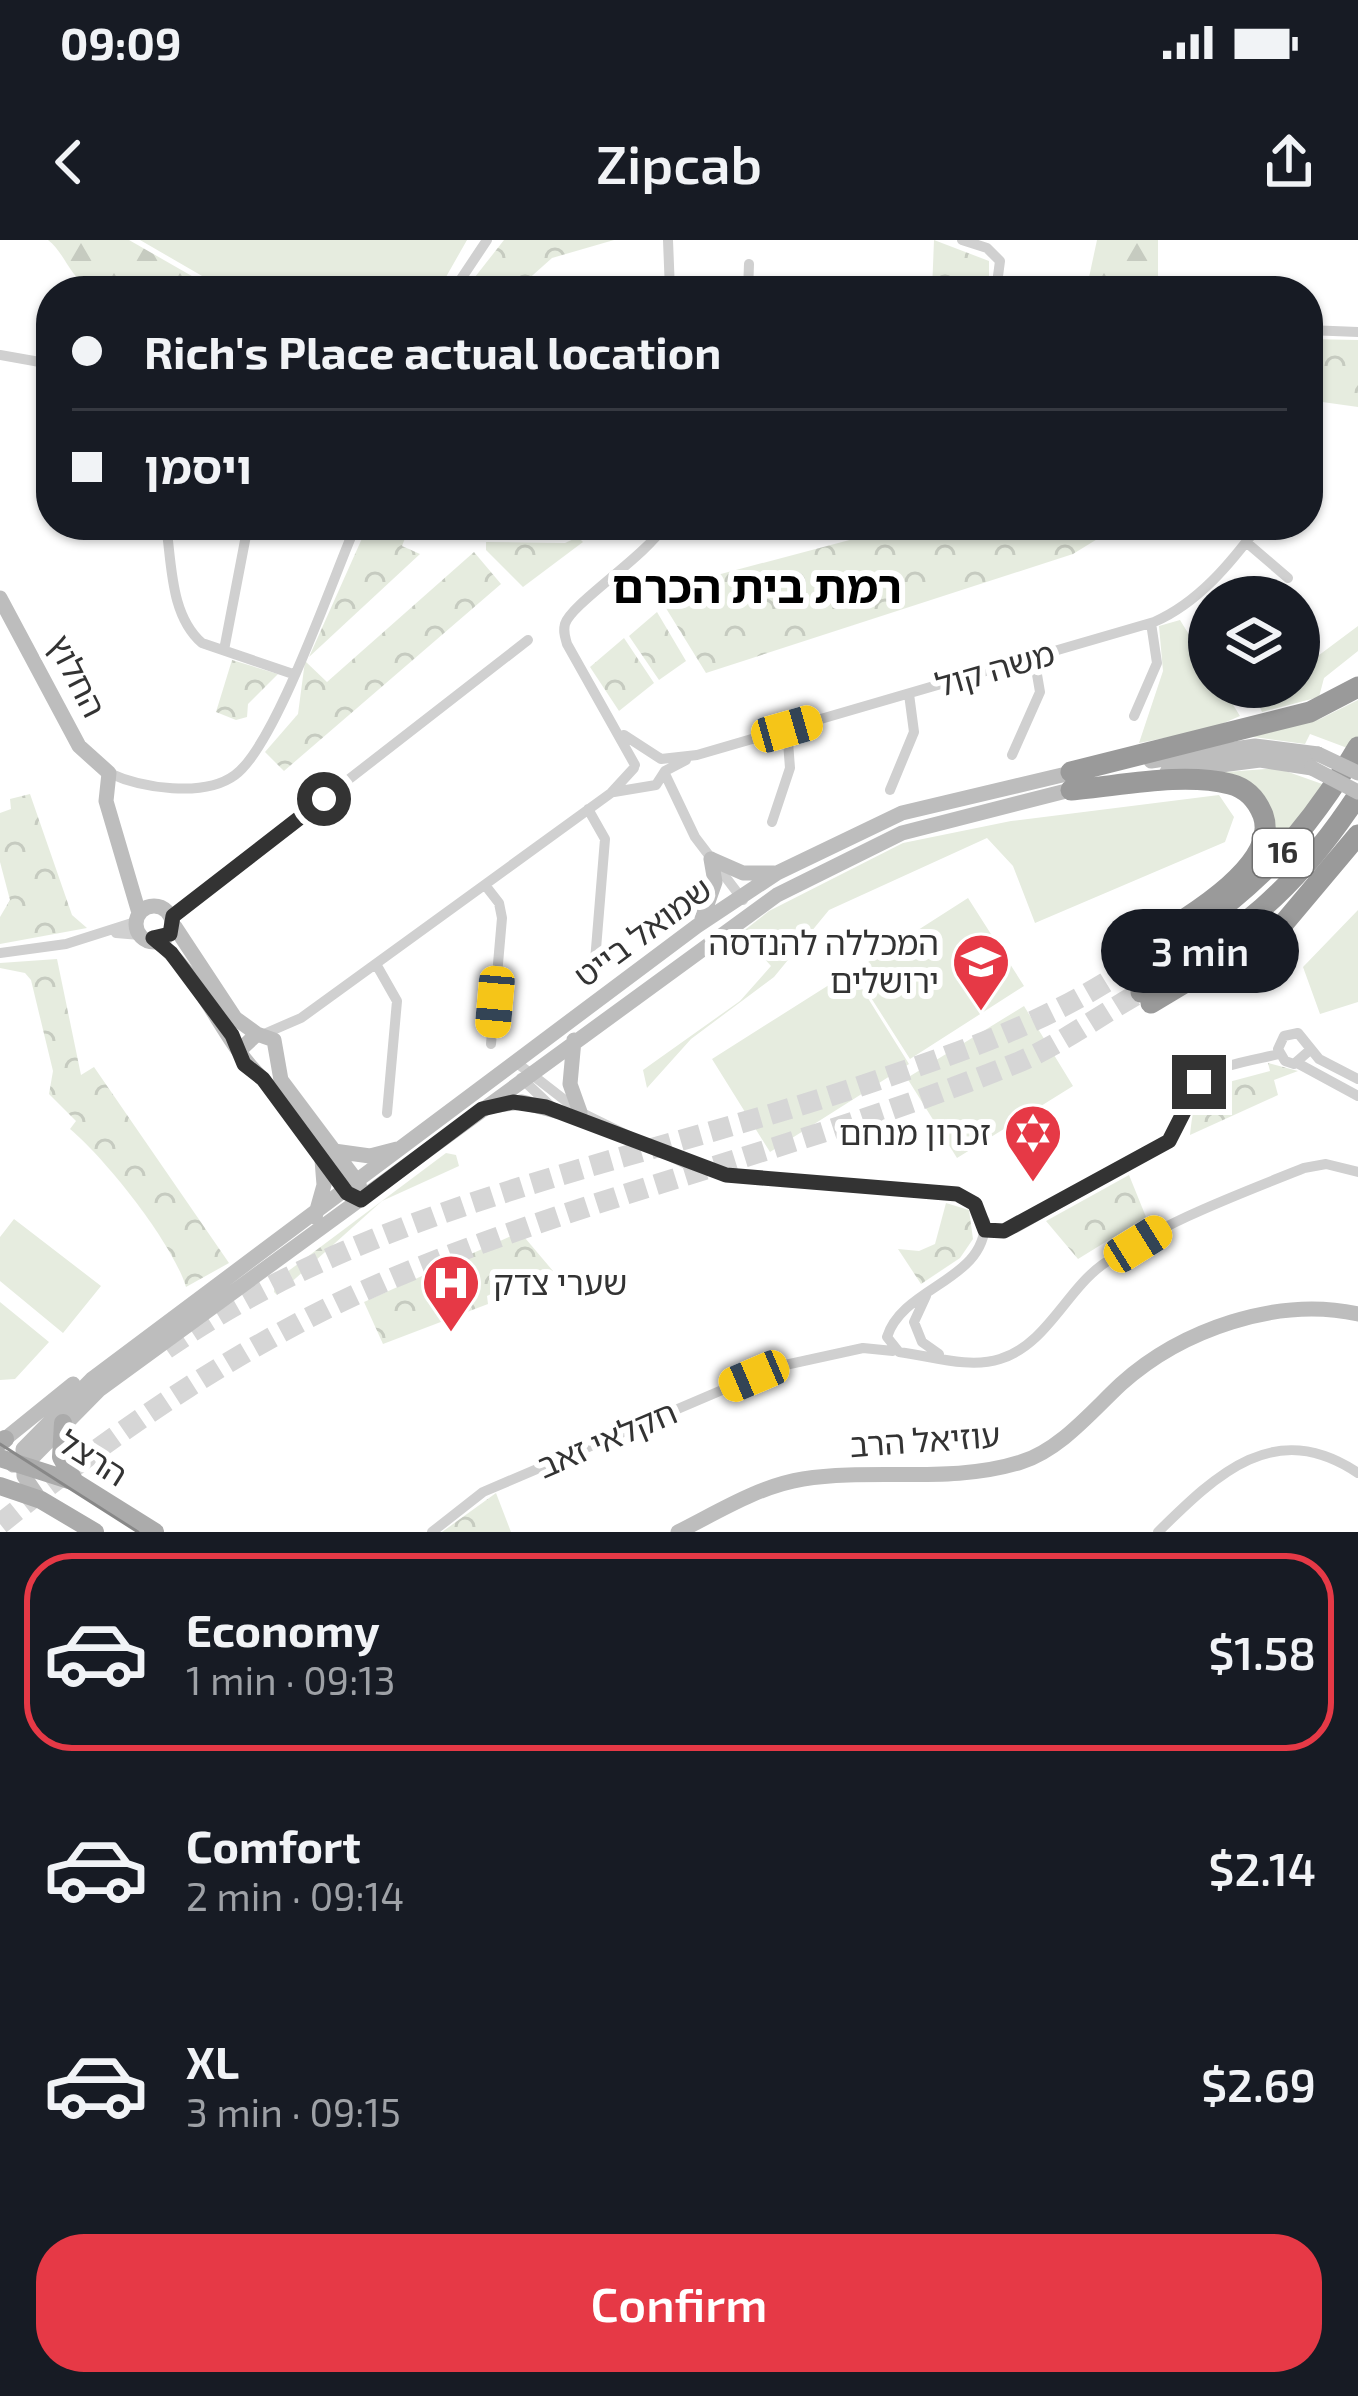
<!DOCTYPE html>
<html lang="en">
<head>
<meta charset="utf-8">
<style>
	body { margin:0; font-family:"Exo 2","Noto Sans Hebrew",sans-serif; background:#20242c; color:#f1f3f6; height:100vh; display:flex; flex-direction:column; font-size:45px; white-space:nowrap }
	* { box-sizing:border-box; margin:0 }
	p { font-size:39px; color:#9ea1a6 }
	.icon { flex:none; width:66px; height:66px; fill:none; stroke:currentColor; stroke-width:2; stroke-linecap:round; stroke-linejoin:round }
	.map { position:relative; height:1292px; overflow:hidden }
	.sheet { display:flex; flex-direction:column; background:#171b24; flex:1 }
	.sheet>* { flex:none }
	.top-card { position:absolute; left:36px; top:36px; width:1287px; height:264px; border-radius:48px; box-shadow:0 3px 9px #0004; display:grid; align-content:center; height:264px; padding:0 36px; background:#171b24 }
	.fabs { position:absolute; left:1188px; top:336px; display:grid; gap:24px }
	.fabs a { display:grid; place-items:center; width:132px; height:132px; border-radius:50%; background:#171b24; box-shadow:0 3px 9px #0004; font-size:60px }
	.end { position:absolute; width:54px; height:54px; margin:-27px; border:15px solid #333; background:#fff; box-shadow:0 0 0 6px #fff }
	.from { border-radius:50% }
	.bubble { position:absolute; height:84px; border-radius:42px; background:#171b24; box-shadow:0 3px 9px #0004; font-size:39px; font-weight:600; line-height:84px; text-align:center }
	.car { position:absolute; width:36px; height:72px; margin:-36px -18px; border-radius:15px; box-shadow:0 0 9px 3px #0007; background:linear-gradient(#f5c518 24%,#345 0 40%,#f5c518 0 76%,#345 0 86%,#f5c518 0) }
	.top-card b { display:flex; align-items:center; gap:42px; height:114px; font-size:45px }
	.top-card b+b { border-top:3px solid #363941 }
	.top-card i { width:30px; height:30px; background:#f1f3f6 }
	ul { padding:21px 0 0; list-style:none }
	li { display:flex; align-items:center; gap:36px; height:198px; margin:0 24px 18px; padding:0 12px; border:6px solid transparent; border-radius:48px }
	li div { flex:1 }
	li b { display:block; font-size:45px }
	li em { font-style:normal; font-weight:600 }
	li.current { border-color:#e63946 }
	li>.icon { width:108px; height:108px; stroke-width:1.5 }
	.cta { display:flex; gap:24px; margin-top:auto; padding:24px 36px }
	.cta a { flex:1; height:138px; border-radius:48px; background:#e63946; color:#fff; font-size:48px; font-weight:600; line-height:138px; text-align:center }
	.status { display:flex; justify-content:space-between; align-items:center; height:84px; padding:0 60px; background:#171b24; direction:ltr }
	.status svg { height:33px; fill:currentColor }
	header { display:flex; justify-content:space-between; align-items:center; height:156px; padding:0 36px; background:#171b24; font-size:54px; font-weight:600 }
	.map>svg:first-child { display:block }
	.grass { fill:#e6ecdf }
	.forest { fill:url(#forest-firs) }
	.park { fill:url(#park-crowns) }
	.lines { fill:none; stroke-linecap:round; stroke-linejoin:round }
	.highway-tunnel { stroke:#d6d6d6; stroke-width:21; stroke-dasharray:21 10; stroke-linecap:butt }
	.street { stroke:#d0d0d0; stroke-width:10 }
	.secondary { stroke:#bdbdbd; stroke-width:15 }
	.primary { stroke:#ababab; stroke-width:18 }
	.highway { stroke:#9a9a9a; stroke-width:21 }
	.tram { stroke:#888; stroke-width:3 }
	.secondary-bridge { stroke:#bdbdbd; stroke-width:15 }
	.route { stroke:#333; stroke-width:15 }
	.labels { text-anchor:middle; stroke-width:12; stroke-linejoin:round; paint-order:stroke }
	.shield { fill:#fff; stroke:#707070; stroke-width:3 }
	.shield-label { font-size:30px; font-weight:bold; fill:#333 }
	.street-label { font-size:33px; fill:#333; stroke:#fff }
	.poi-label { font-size:33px; fill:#333; stroke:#fff; text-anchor:end }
	.district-label { font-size:45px; font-weight:bold; fill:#000; stroke:#fff }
</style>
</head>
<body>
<div class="status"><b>09:09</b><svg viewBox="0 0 49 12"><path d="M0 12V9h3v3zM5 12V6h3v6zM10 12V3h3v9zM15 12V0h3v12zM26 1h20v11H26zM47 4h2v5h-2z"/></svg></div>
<header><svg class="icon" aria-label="back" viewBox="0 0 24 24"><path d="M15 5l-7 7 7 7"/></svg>Zipcab<svg class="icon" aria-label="share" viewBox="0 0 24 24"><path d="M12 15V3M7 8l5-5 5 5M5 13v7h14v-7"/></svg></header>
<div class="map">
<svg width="1358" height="1292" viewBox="0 0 1358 1292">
	<defs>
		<pattern id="forest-firs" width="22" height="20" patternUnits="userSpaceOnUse" patternTransform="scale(3)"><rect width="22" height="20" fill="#e6ecdf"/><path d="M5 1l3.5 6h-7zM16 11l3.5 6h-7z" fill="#c6cbc0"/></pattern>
		<pattern id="park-crowns" width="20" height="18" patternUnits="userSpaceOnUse" patternTransform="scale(3)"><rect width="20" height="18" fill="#e6ecdf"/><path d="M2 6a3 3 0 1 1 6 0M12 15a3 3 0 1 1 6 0" fill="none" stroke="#c6cbc0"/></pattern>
	</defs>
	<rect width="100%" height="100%" fill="#fff"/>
	<path class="grass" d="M140,0H467L438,51H228Z
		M1180,380L1209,427V447H1222L1240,476L1210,489L1139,503L1163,431L1159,386Z
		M1358,386V411L1324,438L1319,457L1262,472L1255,456L1270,447H1299V430Z
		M1358,460V496L1350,509L1310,494L1305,504L1246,496L1320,479Z
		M1277,528L1325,545L1267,620L1274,600L1272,570L1201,534Z
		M1219,555L1234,577L1225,602L1035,683L1013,626L987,598L829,670L774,737L691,799L647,848L643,830L740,761L771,726L741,693L769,671L903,603L1011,581Z
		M968,658L1024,746L910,819L854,731Z
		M1358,670V762L1320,774L1303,727Z
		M851,731L909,824L770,912L712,819Z
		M1024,766L1073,846L957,918L907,838Z
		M14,979L101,1046L63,1093L0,1041V997Z
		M0,1062L49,1102L15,1139L0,1140Z"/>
	<path class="forest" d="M48,0H129L218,51C191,51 113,60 92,49C69,38 66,14 48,0Z
		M1097,0H1158V36L1088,42Z
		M446,913L456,915L459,926L382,961L277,1055L274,1052L275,1041Z"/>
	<path class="park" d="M504,0H614L552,18L515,51H464Z
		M934,0L989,21V43L979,51H932Z
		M1308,99L1358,100V167L1308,160Z
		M368,285H410L402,306L420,314L309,417Z
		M906,285H1120L1073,314L706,433L664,365L687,343Z
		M578,297L583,302L523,347L486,310V302L565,303Z
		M474,312L501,344L284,531L265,512L298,474L305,421L327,442Z
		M657,372L686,421L659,440L629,396Z
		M624,398L654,443L619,471L590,427Z
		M232,420L278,434L248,464L247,477L236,480L216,472Z
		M30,554L72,675L87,688L0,704V677L10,660L0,622V573L11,569L10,559Z
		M57,719L81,835L94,827L229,1023L186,1047C173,1003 105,918 70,889L76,881L49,854L53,831L31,740L25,733L0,728V723Z
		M1268,823L1298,831L1274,840L1278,855L1190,895C1193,870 1195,843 1222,834L1225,843L1270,831Z
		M1129,935L1146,977L1078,1019L1046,981Z
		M946,963L969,970L973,999L960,1018L921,1044L898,1009L919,1011L935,1004Z
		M520,992L553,1031L530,1042L527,1036L487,1056L488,1064L383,1104L364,1062Z
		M496,1253L511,1292H442Z"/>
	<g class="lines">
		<path class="highway-tunnel" d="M166,1109C379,961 641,922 881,839C974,807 1047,782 1130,727
			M0,1284C122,1186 248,1100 393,1038C595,953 811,906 1014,824C1057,807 1100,775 1141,752"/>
		<path class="street" d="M668,0L670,51
			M962,0L987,8L1000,21L996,51
			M453,51L487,0
			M748,51L749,24
			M1308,90L1358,92
			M0,115L51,124
			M166,285C172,324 170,375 202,403L293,434
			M852,285L853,295
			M473,295L474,285
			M1246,302L1288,338
			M224,410L248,285
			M1134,476L1157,423L1151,383
			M624,495L661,519L697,515L1154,382C1198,363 1231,323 1259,285
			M1012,515L1040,452L1034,417
			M635,525L567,404C565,396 563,392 565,384C571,364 646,316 665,285
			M109,533C141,548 204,558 235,535C276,505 332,340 356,285
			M665,534L695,597L743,660
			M890,550L914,492L909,454
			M614,552L656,545L665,531L686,520
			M588,569L605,599L595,721
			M772,582L790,528L787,489
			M485,645L499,663L502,678L491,804
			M173,676L528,400
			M116,693L140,695
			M0,713L66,704L132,683
			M376,724L397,761L387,873
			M264,794L301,778L611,553L634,528
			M1310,810L1294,824L1285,821L1278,809L1284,796L1298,793L1319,819L1358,839
			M517,823L580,872L688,925L746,938L945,951L967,958L985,981C986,1041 903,1046 887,1097L899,1112C931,1116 969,1129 1000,1119C1046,1105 1066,1051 1102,1025C1162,982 1237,955 1304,928L1326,924L1358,932
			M1299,824L1358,856
			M521,838L556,871L595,887
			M985,990L1016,988L1158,908C1183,891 1180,865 1198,844C1214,824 1256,820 1279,814
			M926,1056L914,1082L922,1102L939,1114
			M432,1292L483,1252L776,1127L863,1108L893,1111
			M1158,1292C1217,1234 1275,1177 1358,1233"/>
		<path class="secondary" d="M0,358L79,506L109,533L106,561L139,673
			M1151,521L1255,506L1318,514
			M1167,532L1260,520L1312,528
			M711,619L743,633H774
			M136 684a18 18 0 1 1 36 0a18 18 0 1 1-36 0Z
			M702,679L715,642L711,619
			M175,687L235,778L257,794
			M153,698C202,734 222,802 263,839L355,957
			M574,800L570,844L580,872
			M241,809L257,794L274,800L281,840L359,944L361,954
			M491,866L522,862L556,871
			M334,911L370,916L397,909
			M315,977L324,945L322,920
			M5,1199L73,1144
			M13,1225L34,1216L99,1150L777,655L902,593L1078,548
			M39,1258L24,1236L23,1209L92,1139L697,686L777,633L902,573L1079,531
			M678,1292C718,1272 759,1246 803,1239C874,1228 953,1244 1021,1222C1060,1210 1092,1171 1121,1144C1181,1090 1277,1056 1358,1074"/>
		<path class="primary" d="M63,1183L61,1217L75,1242
			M0,1202L5,1199
			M0,1218L75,1242L155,1292
			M0,1246L41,1260L95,1292"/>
		<path class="highway" d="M1071,532L1310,472L1358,447
			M1071,550C1120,546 1182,532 1230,544C1246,548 1257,560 1263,575C1283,632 1159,693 1120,719
			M1130,727C1235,670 1297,610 1358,507
			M1141,752C1240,692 1293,654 1358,555
			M1151,763L1284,683L1358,595"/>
		<path class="tram" d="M0,1204L138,1292"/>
		<path class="secondary-bridge" d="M1318,514L1358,533
			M1312,528L1358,552"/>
	</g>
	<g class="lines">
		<path class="route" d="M324,559L173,676L170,694L153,698L171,713L232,795L244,824L263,839L347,953L361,960L482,869L513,862L546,867L726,935L957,954L975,964L985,990L1004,991L1169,901L1199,842"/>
	</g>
	<defs>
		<symbol id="university-pin" viewBox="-11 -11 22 30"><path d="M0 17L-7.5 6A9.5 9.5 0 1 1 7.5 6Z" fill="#e63946" stroke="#fff"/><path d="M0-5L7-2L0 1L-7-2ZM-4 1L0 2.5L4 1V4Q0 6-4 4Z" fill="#fff"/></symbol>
		<symbol id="synagogue-pin" viewBox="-11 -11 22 30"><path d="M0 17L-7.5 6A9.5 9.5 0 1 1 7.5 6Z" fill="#e63946" stroke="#fff"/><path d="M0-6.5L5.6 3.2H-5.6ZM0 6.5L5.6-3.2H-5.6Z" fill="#fff"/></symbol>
		<symbol id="hospital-pin" viewBox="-11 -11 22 30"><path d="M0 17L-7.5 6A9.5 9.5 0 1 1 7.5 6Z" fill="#e63946" stroke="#fff"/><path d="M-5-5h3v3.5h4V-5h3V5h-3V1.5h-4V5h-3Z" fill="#fff"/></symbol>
	</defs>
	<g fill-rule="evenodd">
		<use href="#university-pin" x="948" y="689" width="66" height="90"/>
		<use href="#synagogue-pin" x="1000" y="860" width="66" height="90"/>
		<use href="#hospital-pin" x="418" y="1010" width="66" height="90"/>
	</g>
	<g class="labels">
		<rect class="shield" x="1253" y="589" width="60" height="48" rx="9"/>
		<g class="shield-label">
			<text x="1283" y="623">16</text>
		</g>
		<g class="street-label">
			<text transform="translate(995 429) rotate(-16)" y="12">משה קול</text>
			<text transform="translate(77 436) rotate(63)" y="12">החלוץ</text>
			<text transform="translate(643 692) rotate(-36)" y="12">שמואל בייט</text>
			<text transform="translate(607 1199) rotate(-23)" y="12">חקלאי זאב</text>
			<text transform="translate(925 1200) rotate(-4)" y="12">עוזיאל הרב</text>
			<text transform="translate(93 1218) rotate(32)" y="12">הרצל</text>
		</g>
		<g class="poi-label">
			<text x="939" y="715">המכללה להנדסה<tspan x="939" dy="38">ירושלים</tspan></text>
			<text x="991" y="905">זכרון מנחם</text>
			<text x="493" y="1055" text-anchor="start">שערי צדק</text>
		</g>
		<g class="district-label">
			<text x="757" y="363">רמת בית הכרם</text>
		</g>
	</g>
</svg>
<div class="fabs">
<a><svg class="icon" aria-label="layers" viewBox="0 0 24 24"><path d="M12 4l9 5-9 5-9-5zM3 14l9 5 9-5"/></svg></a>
</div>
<i class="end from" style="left:324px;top:559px"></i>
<i class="end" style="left:1199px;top:842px"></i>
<div class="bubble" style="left:1101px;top:669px;width:198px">3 min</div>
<i class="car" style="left:787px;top:489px;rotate:74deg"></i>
<i class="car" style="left:495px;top:762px;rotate:185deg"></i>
<i class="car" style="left:1138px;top:1004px;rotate:58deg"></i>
<i class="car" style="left:754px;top:1136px;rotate:247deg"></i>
<div class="top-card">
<b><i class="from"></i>Rich's Place actual location</b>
<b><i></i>ויסמן</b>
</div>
</div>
<section class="sheet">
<ul>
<li class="current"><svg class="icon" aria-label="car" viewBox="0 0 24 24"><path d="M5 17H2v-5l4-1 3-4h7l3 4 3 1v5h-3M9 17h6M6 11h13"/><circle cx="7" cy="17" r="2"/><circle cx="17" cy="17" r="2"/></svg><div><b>Economy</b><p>1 min · 09:13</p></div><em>$1.58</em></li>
<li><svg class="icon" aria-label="car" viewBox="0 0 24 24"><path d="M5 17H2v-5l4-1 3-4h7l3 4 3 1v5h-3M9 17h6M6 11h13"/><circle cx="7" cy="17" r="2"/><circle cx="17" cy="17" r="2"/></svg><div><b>Comfort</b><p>2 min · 09:14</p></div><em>$2.14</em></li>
<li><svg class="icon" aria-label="car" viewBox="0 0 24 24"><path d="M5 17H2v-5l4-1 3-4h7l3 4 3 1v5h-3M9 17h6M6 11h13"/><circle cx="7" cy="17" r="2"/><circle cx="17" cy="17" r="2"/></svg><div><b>XL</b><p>3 min · 09:15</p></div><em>$2.69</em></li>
</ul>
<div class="cta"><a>Confirm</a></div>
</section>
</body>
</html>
